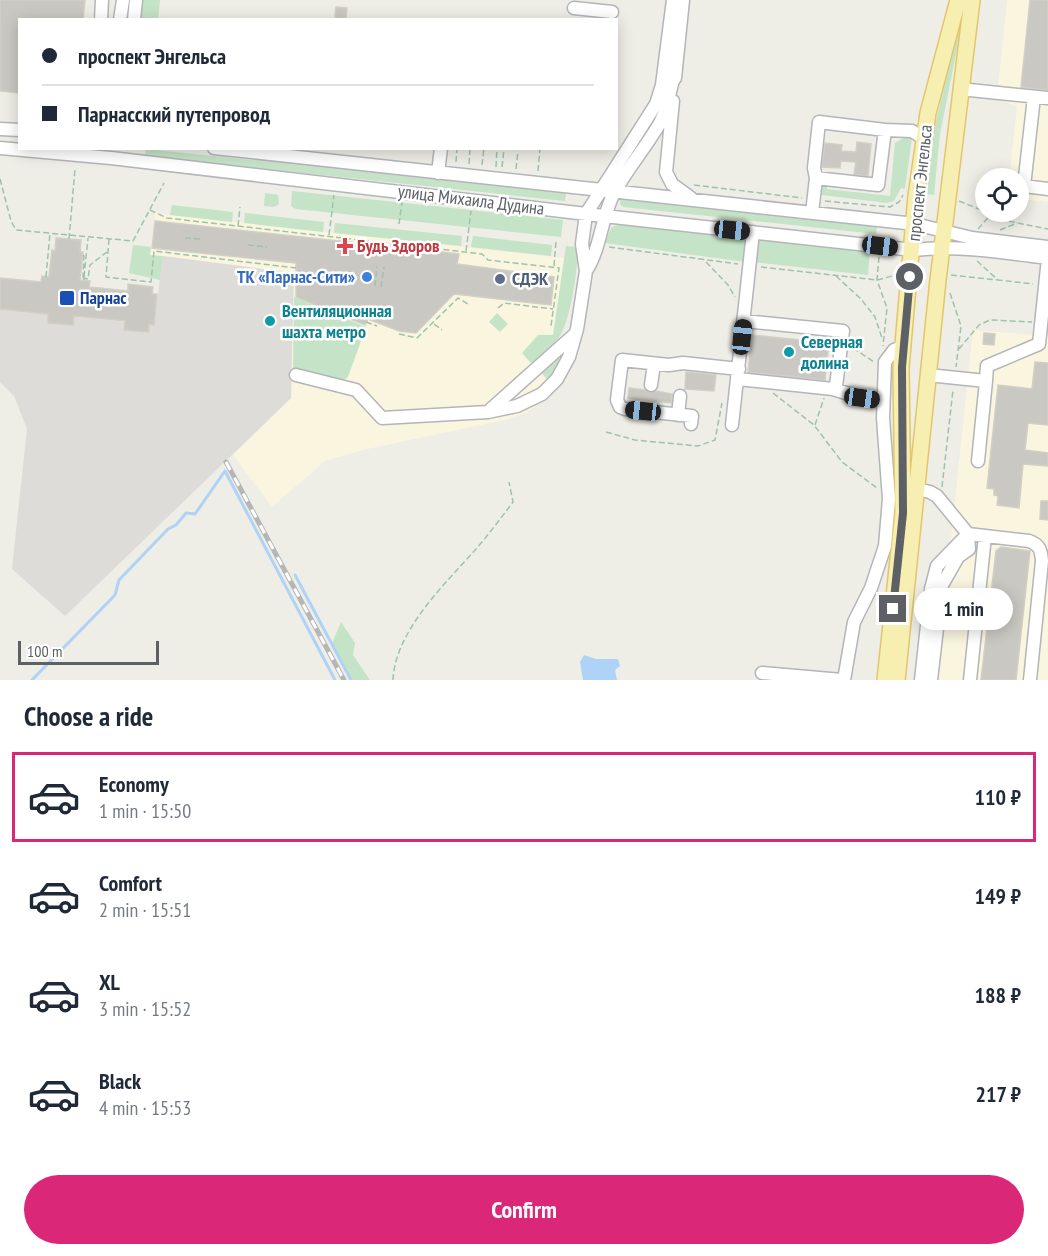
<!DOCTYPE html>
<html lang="en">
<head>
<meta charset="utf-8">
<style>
	body { margin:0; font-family:"PT Sans Narrow",sans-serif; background:#f2f2f3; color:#1f2937; height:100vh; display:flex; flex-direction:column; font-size:22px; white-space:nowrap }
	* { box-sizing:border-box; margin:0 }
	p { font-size:20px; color:#747a83 }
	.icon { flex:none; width:33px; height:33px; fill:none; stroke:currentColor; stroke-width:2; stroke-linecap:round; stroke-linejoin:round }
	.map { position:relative; height:680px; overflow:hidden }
	.details { display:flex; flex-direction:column; background:#fff; flex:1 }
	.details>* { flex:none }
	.top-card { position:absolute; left:18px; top:18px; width:600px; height:132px; border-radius:0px; box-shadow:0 3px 15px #0003; display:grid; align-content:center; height:132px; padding:0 24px; background:#fff }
	.buttons { position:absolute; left:975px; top:168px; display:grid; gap:12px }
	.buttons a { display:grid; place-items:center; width:54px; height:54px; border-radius:50%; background:#fff; box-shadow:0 3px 15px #0003; font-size:30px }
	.scale { position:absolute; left:18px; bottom:15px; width:141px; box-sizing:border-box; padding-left:6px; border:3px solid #5d6064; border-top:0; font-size:16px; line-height:21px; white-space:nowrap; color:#5d6064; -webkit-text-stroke:4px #fff; paint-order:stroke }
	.end { position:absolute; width:27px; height:27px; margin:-14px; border:8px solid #5d6064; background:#fff; box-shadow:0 0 0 3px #fff }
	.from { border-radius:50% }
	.bubble { position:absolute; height:42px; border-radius:21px; background:#fff; box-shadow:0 3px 15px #0003; font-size:20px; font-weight:600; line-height:42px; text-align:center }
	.car { position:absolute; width:18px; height:36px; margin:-18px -9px; border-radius:8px; box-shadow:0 0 4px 2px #0007; background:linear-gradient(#222 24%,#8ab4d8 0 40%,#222 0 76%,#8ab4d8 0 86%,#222 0) }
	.top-card b { display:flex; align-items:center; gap:21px; height:57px; font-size:22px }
	.top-card b+b { border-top:2px solid #e0e1e3 }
	.top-card i { width:15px; height:15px; background:#1f2937 }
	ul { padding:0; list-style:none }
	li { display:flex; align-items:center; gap:18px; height:90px; margin:0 12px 9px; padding:0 12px; border:3px solid transparent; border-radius:0px }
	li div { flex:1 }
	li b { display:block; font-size:22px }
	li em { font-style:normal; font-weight:600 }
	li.current { border-color:#db2777 }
	li>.icon { width:54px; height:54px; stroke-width:1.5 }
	h2 { padding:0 24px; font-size:27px; line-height:72px }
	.cta { display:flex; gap:12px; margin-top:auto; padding:12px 24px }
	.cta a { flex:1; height:69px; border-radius:36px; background:#db2777; color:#fff; font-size:24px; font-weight:600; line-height:69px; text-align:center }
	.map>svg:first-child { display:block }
	.commercial { fill:#faf5de }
	.industrial { fill:#dddcd8 }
	.green { fill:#c5e3c6 }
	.water { fill:#aed3f6 }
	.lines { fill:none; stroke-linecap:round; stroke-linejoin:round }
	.stream { stroke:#aed3f6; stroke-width:3 }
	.building { fill:#cac8c2; stroke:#d2cfc5; stroke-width:1.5 }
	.minor-casing { stroke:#b3b5b9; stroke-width:15 }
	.major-casing { stroke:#e3c66a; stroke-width:18 }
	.path { stroke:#9ec3ab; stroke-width:1.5; stroke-dasharray:6 3; stroke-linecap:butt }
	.minor { stroke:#fff; stroke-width:12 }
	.major { stroke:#f7efb2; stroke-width:15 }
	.rail-casing { stroke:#b5b6b6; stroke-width:5 }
	.rail { stroke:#fff; stroke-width:3; stroke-dasharray:9; stroke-linecap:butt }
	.route { stroke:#5d6064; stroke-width:8 }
	.health-dot { fill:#e0444e; stroke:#fff; stroke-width:2 }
	.shop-dot { fill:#3f7fe0; stroke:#fff; stroke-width:2 }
	.service-dot { fill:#5c6f8a; stroke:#fff; stroke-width:2 }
	.transit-dot { fill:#1a4fb4; stroke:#fff; stroke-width:2 }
	.culture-dot { fill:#0f9aa8; stroke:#fff; stroke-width:2 }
	.labels { text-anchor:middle; stroke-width:5; stroke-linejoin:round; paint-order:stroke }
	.street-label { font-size:18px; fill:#5d6064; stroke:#fff }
	.health-label { font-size:18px; font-weight:bold; fill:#be3a42; stroke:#fff; text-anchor:start }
	.shop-label { font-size:18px; font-weight:bold; fill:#366cbe; stroke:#fff; text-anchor:end }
	.service-label { font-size:18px; font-weight:bold; fill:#4e5e75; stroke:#fff; text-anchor:start }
	.transit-label { font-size:18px; font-weight:bold; fill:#164399; stroke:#fff; text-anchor:start }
	.culture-label { font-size:18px; font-weight:bold; fill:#0d838f; stroke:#fff; text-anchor:start }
</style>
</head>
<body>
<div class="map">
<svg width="1048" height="680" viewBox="0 0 1048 680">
	<rect width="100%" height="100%" fill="#eeede6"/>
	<path class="commercial" d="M1007,0H1048V202L1019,199L1018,178H1009L1017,107L997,98Z
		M155,213L564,258L553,335L541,334L522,353L556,391L528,412L513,418L363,450L325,461L272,507L233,455L291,398L294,274L150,255Z
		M973,330L1048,336V680H936Z"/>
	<path class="industrial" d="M163,256L294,273L291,398L65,616L12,569L27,429L14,396L0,382V309L154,325Z"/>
	<path class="green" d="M141,0H160L158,19L139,20Z
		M958,28L961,29L940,134L934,195L927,194L933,134Z
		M908,135L912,137L905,189L901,188L894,201L887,203L822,195L821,184L827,185V189L890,196L895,143Z
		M146,149L566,193L565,201L145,156Z
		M292,191L563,220L561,237L296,209L291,206Z
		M265,193L278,195L279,204L274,207L264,206Z
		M625,198L877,226L876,234L623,207L620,204V200Z
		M172,205L233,212L232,222L170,215Z
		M245,213L324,222L323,232L244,223Z
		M335,223L462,236L461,246L334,233Z
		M621,223L745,237L747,240L745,262L605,243L611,228Z
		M473,236L552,245L551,256L471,247Z
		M758,238L870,250L868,275L753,262Z
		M133,245L151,247L150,255L163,256L160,280L129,273Z
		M566,246L577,247C579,266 571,316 561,334C554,346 542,354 531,363L522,353L538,335H553Z
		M294,297L366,327L348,377L344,380L293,369Z
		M497,313L508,324L500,332L489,322Z
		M556,358H558L561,362L549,381L540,371Z
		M341,622L355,643L353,655L370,680H350L332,643Z"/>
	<path class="water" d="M584,655L596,659H618L620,666L615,670L617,680H583L580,662Z"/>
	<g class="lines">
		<path class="stream" d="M295,575L351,680
			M32,680L115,595L119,580L168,529L176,525L186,513L195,514L225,471L335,680"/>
	</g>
	<path class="building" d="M0,0H85L83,20H20V93L0,91Z
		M1030,0H1048V90L1021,87Z
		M336,7L347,8L346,18L335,17Z
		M857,142L871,144L868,176L854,174L856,162L841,161L840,168L822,167L825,143L842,145L841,151L856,152Z
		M155,221L459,254L457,264L554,277L551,305L454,294L416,333L399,331L368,319L365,325L296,297V263L152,248Z
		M56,238L81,240L80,252H83L80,280L90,281L89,287L128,291V284L153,287L152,294H157L154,325L149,324V332L124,330L125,321L74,316L73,325L48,323V314L0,309V278L41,282L42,276L49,277L52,250L55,251Z
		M265.5 320a4.5 4.5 0 1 1 9 0a4.5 4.5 0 1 1-9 0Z
		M984,333L995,334L994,345L983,344Z
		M752,335L829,343L825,380L748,372Z
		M1035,362L1048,363V425L1028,423L1025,450L1048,453V466L1023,464L1019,508L997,505L998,496L994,495V489L987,488L998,385L1032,389Z
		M686,372L716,375L714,391L685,389Z
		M629,388L645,390L650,393L656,391L672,394L671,403L628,398Z
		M1041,501H1048V520L1040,519Z
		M1001,547L1030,551L1016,680H981L996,551Z"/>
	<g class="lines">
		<defs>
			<path id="minor" d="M574,8L612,12
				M101,20L102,0
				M120,20L123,0
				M134,20L136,0
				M675,78L683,0
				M960,89L1048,98
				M1034,97L1024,186L1048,189
				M673,101L666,172L672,184L691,198
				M0,129L20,130
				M0,148L111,158L595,215L913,250C960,245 1001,252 1048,258L1039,344L987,366L986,381L928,375
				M214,148L915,224L972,238L1048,247
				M438,173L441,148
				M816,178L878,185L885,130
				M812,213L816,178L814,168L819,122L885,130L912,131L923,138
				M586,271C601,248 601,218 614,193C627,169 646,147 660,123L665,112L675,72
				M296,375L356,390L382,418L488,412L517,406L542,394L557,379L569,357L577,329L586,271L582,244L586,214L656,104L662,85L673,0
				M738,379L833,389L836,386L843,331L744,321
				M651,385L654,364
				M833,389L862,398L883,401
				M491,409L574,335
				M678,415L680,396
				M691,424L692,416L625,409L620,407L617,400L622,360L669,365L683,363L739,369
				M732,425L753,232
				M978,461L986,381
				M917,489L930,492L937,496L968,534L937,566L931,589L921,680
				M762,673L842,680
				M844,680L854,622L871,588L885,546L889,499L883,418L885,362L894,350L904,346
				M931,680L942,585L958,557L969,549L968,534L1029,541C1040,545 1041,550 1042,561L1030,680
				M970,680L985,536"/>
			<path id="major" d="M885,680L903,513L901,367L916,196L928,113L958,0
				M897,680L938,280L972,0"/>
		</defs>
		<use href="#minor" class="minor-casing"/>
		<use href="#major" class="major-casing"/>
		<path class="path" d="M456,162L457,148
			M469,164L470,148
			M482,165L484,148
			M496,167L497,148
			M502,167L504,149
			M516,169L518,151
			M538,171L540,148
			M0,179L11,221L16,230L133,241L164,183
			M694,185L802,198
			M825,201L890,207L899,202L903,195
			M959,201L1008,221L1048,229
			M150,210L167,218L482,254L488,260L559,268L551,326
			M1008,220L1009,212
			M399,224L402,202
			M238,226L240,207
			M978,229L993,212
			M1000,230L1017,223
			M329,235L334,195
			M185,238L201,239
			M69,239L75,169
			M109,239L106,277L151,282L154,251L296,268
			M248,245L267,247
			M609,247L738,264
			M466,251L471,211
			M83,255L84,256L83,278
			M879,257L877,280L887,308L883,346
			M977,261L998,280L1033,284
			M706,262L728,285L735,297
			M554,266L556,241
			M761,267L877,280L896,275
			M951,275L997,280
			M836,276L861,299L875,317L882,338
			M46,277L50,233
			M84,277L88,238
			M84,280V278L88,279L90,265L107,252
			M375,286L377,266
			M381,287L384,267
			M950,293L961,326L956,367
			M498,308L504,303L553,309
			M366,322L377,326
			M434,324L442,330
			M399,334L417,338L458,298L468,304
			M853,348L874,362
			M959,349L979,325L990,320L1032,322
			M773,393L814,425L842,462L877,488
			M815,425L824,398
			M606,432L635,440L698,446L715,440L722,403
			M942,487L953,390
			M393,680C395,631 445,584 476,549C489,534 501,518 513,502L509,482"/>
		<use href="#minor" class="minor"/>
		<use href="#major" class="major"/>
		<defs>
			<path id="rail" d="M226,462L344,680"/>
		</defs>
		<use href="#rail" class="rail-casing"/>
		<use href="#rail" class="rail"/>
	</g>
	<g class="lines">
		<path class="route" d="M893,609L903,513L902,367L910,277"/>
	</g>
	<path class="health-dot" d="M342 237h6v6h6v6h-6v6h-6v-6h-6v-6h6z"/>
	<circle class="shop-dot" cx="367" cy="277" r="6"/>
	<circle class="service-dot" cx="500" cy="279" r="6"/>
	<rect class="transit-dot" x="59" y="290" width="16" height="16" rx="3"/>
	<g class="culture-dot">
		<circle cx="270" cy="321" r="6"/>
		<circle cx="789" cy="352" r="6"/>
	</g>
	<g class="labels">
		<g class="street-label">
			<text transform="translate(920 183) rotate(-84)" y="6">проспект Энгельса</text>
			<text transform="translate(471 200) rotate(7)" y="6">улица Михаила Дудина</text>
		</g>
		<g class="health-label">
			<text x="357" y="252">Будь Здоров</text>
		</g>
		<g class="shop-label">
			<text x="355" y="283">ТК «Парнас-Сити»</text>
		</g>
		<g class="service-label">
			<text x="512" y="285">СДЭК</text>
		</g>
		<g class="transit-label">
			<text x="80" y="304">Парнас</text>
		</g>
		<g class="culture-label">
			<text x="282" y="317">Вентиляционная<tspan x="282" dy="21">шахта метро</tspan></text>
			<text x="801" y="348">Северная<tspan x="801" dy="21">долина</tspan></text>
		</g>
	</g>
</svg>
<div class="buttons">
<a><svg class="icon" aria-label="locate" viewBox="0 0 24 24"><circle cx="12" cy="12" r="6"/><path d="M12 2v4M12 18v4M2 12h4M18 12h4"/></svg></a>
</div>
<div class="scale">100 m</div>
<i class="end from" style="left:910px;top:277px"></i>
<i class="end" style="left:893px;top:609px"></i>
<div class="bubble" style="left:914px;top:588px;width:99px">1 min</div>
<i class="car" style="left:732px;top:230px;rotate:96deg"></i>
<i class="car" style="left:880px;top:246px;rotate:97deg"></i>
<i class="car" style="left:742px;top:337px;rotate:6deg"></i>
<i class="car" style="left:862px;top:398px;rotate:98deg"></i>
<i class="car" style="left:643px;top:411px;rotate:276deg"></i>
<div class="top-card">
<b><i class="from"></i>проспект Энгельса</b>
<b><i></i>Парнасский путепровод</b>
</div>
</div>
<section class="details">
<h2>Choose a ride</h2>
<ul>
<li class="current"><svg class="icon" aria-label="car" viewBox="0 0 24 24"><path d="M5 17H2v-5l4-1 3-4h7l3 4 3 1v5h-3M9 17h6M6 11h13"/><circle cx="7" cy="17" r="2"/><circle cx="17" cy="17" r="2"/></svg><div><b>Economy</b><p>1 min · 15:50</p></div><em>110 ₽</em></li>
<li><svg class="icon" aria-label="car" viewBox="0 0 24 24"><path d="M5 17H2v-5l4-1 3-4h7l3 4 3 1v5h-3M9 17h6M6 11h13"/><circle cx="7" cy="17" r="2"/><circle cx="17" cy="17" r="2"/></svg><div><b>Comfort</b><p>2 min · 15:51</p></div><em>149 ₽</em></li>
<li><svg class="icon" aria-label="car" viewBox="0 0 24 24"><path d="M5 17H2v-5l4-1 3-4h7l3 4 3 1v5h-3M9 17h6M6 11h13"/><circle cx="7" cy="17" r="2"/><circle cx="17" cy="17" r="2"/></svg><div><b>XL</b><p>3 min · 15:52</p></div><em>188 ₽</em></li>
<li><svg class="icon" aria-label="car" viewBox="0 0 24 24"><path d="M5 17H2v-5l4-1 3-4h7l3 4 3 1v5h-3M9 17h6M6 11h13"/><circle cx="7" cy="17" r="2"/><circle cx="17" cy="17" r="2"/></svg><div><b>Black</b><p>4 min · 15:53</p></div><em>217 ₽</em></li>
</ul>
<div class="cta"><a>Confirm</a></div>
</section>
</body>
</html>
